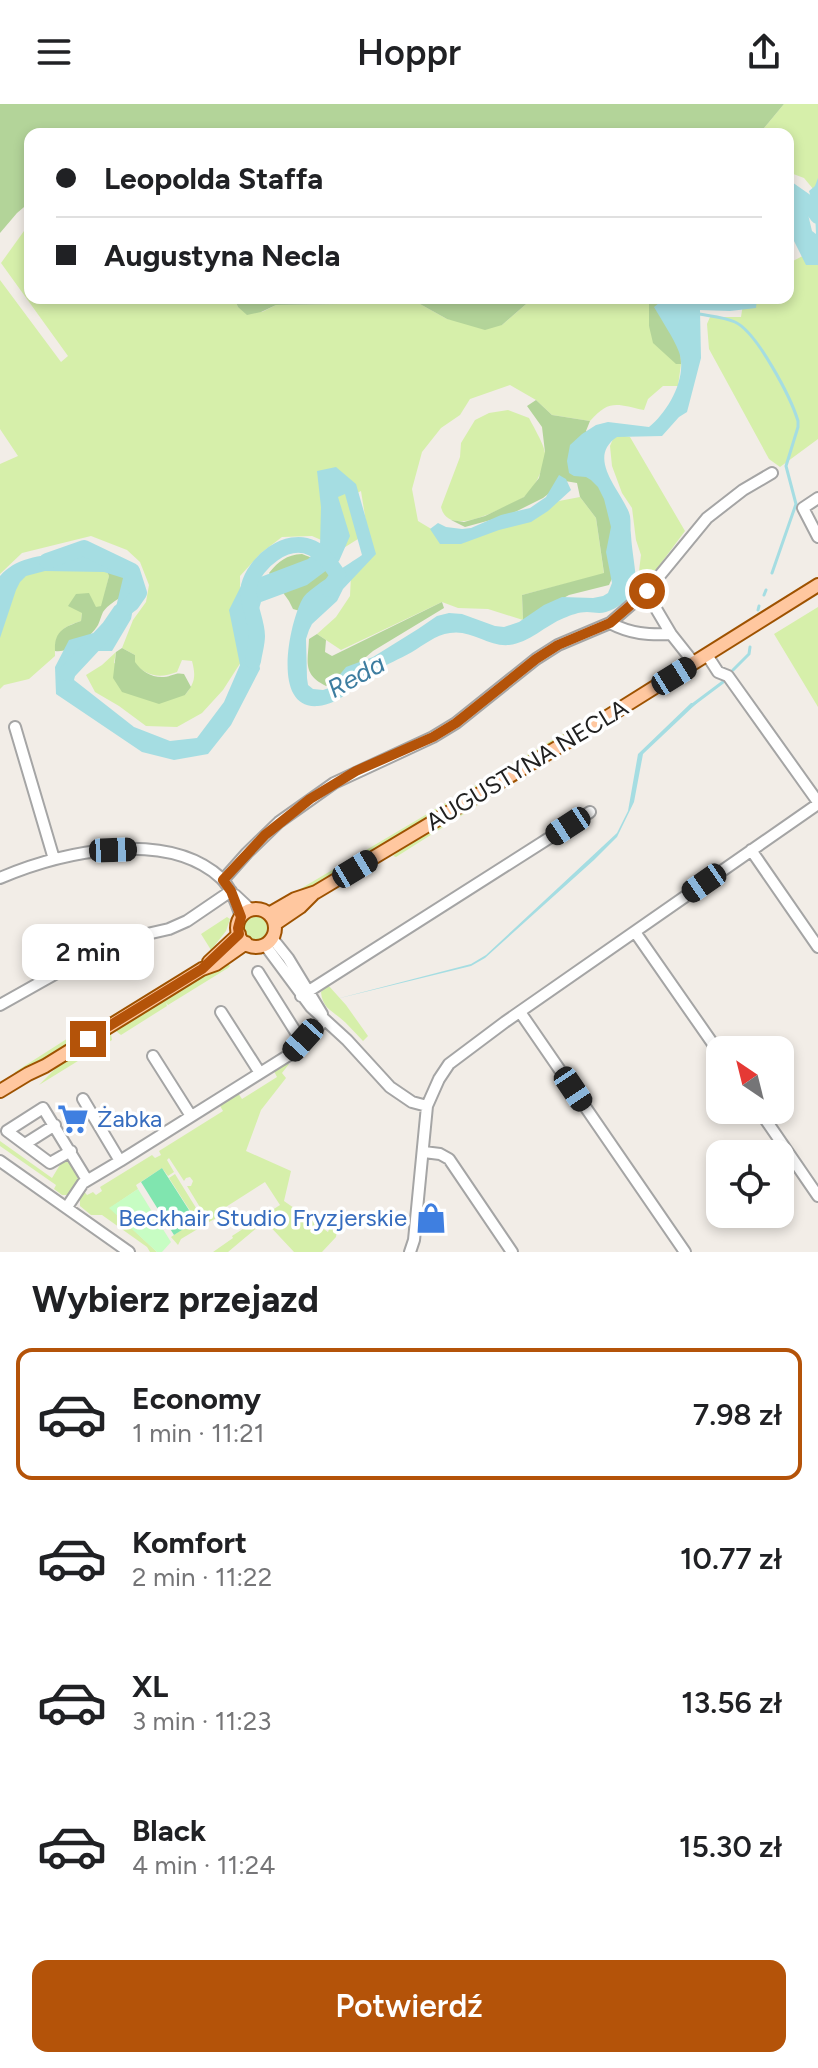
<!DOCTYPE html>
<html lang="pl">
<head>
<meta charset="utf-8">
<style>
	body { margin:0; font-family:Figtree,sans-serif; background:#f6f6f6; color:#202124; height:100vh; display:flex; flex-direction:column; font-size:30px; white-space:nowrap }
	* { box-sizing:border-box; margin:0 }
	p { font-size:26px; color:#757577 }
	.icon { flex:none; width:44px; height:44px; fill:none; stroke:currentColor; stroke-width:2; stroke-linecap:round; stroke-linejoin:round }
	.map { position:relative; height:1148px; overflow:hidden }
	.sheet { display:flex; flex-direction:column; background:#fff; flex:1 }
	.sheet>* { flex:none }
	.guide { position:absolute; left:24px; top:24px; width:770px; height:176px; border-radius:16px; box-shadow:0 4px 12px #0003; display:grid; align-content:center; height:176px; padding:0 32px; background:#fff }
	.needle { width:52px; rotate:325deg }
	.tools { position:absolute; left:706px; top:932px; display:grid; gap:16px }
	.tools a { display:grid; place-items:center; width:88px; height:88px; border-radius:16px; background:#fff; box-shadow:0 4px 12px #0003; font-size:40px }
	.end { position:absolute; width:36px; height:36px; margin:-18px; border:10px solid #b45309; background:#fff; box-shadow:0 0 0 4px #fff }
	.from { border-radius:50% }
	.bubble { position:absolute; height:56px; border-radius:16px; background:#fff; box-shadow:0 4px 12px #0003; font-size:26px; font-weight:600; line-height:56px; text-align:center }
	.car { position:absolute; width:24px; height:48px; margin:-24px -12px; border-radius:10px; box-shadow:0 0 6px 2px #0007; background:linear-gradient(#222 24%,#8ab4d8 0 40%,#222 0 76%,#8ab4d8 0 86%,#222 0) }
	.guide b { display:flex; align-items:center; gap:28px; height:76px; font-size:30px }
	.guide b+b { border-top:2px solid #e0e0e0 }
	.guide i { width:20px; height:20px; background:#202124 }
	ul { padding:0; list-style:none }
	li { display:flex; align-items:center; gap:24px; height:132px; margin:0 16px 12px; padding:0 16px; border:4px solid transparent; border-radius:16px }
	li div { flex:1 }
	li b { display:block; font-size:30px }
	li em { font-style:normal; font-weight:600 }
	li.selected { border-color:#b45309 }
	li>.icon { width:72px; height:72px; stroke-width:1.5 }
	h2 { padding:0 32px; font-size:36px; line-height:96px }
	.cta { display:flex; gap:16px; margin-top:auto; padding:16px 32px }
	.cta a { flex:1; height:92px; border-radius:16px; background:#b45309; color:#fff; font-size:32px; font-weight:600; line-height:92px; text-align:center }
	header { display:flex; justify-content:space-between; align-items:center; height:104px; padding:0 32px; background:#fff; font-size:36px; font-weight:600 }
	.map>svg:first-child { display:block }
	.grass { fill:#d6efaa }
	.forest { fill:#b3d499 }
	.park { fill:#c7fdc3 }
	.pitch { fill:#80e5af }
	.water { fill:#a5dde2 }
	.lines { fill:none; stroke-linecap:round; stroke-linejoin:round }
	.stream { stroke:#a5dde2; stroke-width:3 }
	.river { stroke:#a5dde2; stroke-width:16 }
	.minor-casing { stroke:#a5a5a5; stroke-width:14 }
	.major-casing { stroke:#9e5200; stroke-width:16 }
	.minor { stroke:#fff; stroke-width:10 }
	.major { stroke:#ffc79f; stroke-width:12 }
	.route { stroke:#b45309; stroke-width:10 }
	.labels { text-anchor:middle; stroke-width:7; stroke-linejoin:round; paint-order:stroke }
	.street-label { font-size:24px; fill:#212121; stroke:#fff }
	.shop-label { font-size:24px; fill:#366cbe; stroke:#fff; text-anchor:start }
	.water-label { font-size:26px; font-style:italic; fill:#3d7da0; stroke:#fff }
</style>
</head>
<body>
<header><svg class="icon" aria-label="menu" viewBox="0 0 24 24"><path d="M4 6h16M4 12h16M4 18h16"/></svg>Hoppr<svg class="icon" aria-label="share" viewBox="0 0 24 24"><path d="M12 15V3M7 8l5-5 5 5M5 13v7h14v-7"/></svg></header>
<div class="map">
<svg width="818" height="1148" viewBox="0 0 818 1148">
	<rect width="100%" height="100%" fill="#f2ede7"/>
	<path class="grass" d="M784,0H818V84L814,86L804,74L788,68V30H759Z
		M24,127L30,135V194H234L238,203L262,208L276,201L343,200L396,196L420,200L447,215L502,221L533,194H649V222L681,260L678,282H663L648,295L644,306C617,300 609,295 590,317L552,311L536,296L510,281L470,295L460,311L441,324L422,348L412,385L418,417L443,432L524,417L559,397L580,393L596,414L604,470L522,491L523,516L488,505L458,504L442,498L341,546L317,530L336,513L350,492L351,471L371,450L361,387L353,391L358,435L342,445L312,432L282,433L261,449L240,472L241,558L223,586L202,609L177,623L146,622L119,602L95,588L86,571L102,561L116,548L114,559L185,591C195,579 196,572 192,557L182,556L177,568C159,575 146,572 133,558L135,551L122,544L133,516L146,498L149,481L140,458L127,446L91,432L22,449L0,470V360L18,352L0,325V176L61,258L68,252L1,159Z
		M818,144V335L780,363L769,355L709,245L707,220L710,213H741L743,200L749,194H788V148L793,157Z
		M508,306L529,314C533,322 544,340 545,349C546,361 534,386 524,393C519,397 512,399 507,402C491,409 448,432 441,403L460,353L461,339L475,316L489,309Z
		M615,330L630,333L685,427L644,482L639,467L641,451L636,436L632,404L622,389L612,362L610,342Z
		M105,463L109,472L102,502L82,509L81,517C60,524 55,529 55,552L29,575L4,581L0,585V529L15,484L28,465Z
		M818,503V603L774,530Z
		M654,576L597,613L327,775L288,795L290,791Z
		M582,635L396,753L393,752L404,742Z
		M243 824a12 12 0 1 1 24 0a12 12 0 1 1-24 0Z
		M227,813L230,815L226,827L211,846L201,830Z
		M227,857L230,862L228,864L168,901L166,899L167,902L121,931L116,927Z
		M328,881L346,901L368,932L363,937C355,929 348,920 339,913C330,906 322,902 321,888Z
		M98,915L103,918L18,972L14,971L15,968Z
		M111,930L112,936L39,981L61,959Z
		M287,959L289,960L282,969L286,974L261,1006L246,1047L291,1067L284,1097L328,1128L333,1115L338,1118L336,1133L322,1148H294L265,1117L228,1148H213L233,1134L232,1132L280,1101L265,1078L218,1108L220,1112L209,1118L187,1082H191L193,1077L190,1073L186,1074L184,1077L169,1054L167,1056L174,1068L168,1072L162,1064L136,1081L138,1085L110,1104L157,1148H150L147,1143L102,1111H91L80,1102V1097L77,1094L83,1086L87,1091L93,1088L96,1091L102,1087L100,1083L152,1051L155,1054L161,1051L159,1047L223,1007L219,1000L238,989L242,995L277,973L274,967Z
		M0,1037L52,1074L61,1059L69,1054L80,1073L69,1091H62L54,1085L56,1081L0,1042Z
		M175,1070L206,1120L181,1135L178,1141L171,1133L196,1116L169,1074Z"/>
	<path class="forest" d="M0,0H784L759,30H30V98L17,109L0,129Z
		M234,194H533L502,221L485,226L447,215L420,200L396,196L343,200L276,201L261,208L247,211L238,203Z
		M649,194H669L679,204L681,260H676L653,239L649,222Z
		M536,296L552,311L590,317L586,327L612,406L615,468L609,481L569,491L523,516L522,491L604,469L596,414L580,393L577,379L565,377L543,394L509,411L465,423L451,416L464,418L485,412L524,393L539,374L545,348L542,323L527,302Z
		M302,450C323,458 327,460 334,482L307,509L293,505L289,497L269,469C279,457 286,451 302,450Z
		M105,463L122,470L128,480L123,492C116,496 108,501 103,508C101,512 100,517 98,521C89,535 71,549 55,547C54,527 64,523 81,517L82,509L68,502L76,490L89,489L96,503L101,502L109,472Z
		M442,498L444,504L373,547L340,575L326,582C302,570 308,558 309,535L317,530L326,536L325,548L332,552Z
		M122,544L135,551V558C141,567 152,574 164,573C173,572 175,568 184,570L191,583L185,591L159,600L122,588L113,574L116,548Z"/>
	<path class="park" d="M138,1085L171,1138L162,1148H157L109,1104Z"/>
	<path class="pitch" d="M162,1064L196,1117L174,1131L141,1078Z"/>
	<path class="water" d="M818,74V161H806L793,135L792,117L788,114V92L807,106L812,127L816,130L815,107L809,87L815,82Z
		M665,194H757L756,204L730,207L700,206L701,254L687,308L679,313L662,332L617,333C584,355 625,390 630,412C631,418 630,425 631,431C632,450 637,469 636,488C627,496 617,505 606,508C599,510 593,508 587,508C579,508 571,511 564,514C546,521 529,539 509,541C489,543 470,525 450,529C435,531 424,541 412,548C400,555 386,560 375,568C357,581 340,600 318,602C270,606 290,516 303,494C309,484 351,459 362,451L345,390L338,393L350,432L339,457L307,481L261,498L254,522L260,565L231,621L208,650L174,656L142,648L56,590L55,563L69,536L111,524L123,474L104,468L45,467L26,472L20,478L16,486L0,534V472C26,441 88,451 124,455L139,474L131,515L112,547H81L74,576L134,623L170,637L197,634L224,598L240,561L229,506L242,480L308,455L320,443L321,403L317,367L336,363L356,380L376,450L343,485L337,497L312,520L309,526L306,535L307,574L308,581L313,585L323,586L329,584L346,563L373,553L418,525L437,512L449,509L462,510L495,522L504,523L519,518L544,501L562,493L593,494L603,492L608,489L612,479L606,448L611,423L604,395L598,383L591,376L586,373L574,372L569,369L567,357L570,341L582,330L596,321L608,318L649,323C668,308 688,273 679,248C673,233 662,217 654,203Z
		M559,371L566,375L571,386L548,407L531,418L499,426L461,440H440L430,425L438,419L446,423L462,425L471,424L501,411L530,404L546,393Z
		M691,599H697L643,650L634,698L617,733L594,756L485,854L471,862L336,895L471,860L486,851L617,729L628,707L638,650Z"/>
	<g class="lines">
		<path class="stream" d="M699,210C710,212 725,213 735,218C757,228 791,294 798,317V323L786,362L796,400L772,469
			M764,491L766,486
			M758,506L759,502
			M733,566L749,550L750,543
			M691,602L723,578"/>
		<path class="river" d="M788,85L808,99L818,112
			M47,457L84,444L132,467L139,489L132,499L120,508L109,524L67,569
			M253,557C254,549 257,540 257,532C257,516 246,498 249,482C255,458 287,432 312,444C323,449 331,461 338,471L329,485"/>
		<defs>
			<path id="minor" d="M818,394L803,404L818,433
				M650,483L655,503L671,530
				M610,519C631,530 648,531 671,530L694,559
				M707,551L718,568L728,572L818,698
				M15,623L54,755
				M751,746L818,843
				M0,774C61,748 166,724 221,774C231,784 237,800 241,813
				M223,776L247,749L279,718L334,679L433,633L456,619L536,555L558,541L610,519L647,487L707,414L743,386L772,369
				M235,791L251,806
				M635,828L720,950
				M272,834L288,854L322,910
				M265,841L311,903L347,936L390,983L412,998L427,1002
				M258,868L297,930L303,936
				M301,892L590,708
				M0,901L112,838L169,825L187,817L231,787
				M221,908L260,969
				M520,908L685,1148
				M153,952L191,1012
				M83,995L120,1057L289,951L325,916
				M759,1006L818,1092
				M25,1040L55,1021
				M71,1047L50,1059L7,1027L43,1004L87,1076
				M424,1048L440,1050L449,1055L512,1148
				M0,1057L129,1148
				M67,1103L83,1079L120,1057
				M410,1148L414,1136L427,1002L439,975L449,960L505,918L818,700"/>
			<path id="major" d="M237 824a19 19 0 1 1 38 0a19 19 0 1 1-38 0Z
				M269,810L295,795L316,788L580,630L818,481
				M275,820L300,803L313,790
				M209,858L239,830
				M0,987L28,970L45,962L202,865L216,860L246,839"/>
		</defs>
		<use href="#minor" class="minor-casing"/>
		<use href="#major" class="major-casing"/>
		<use href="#minor" class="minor"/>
		<use href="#major" class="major"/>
	</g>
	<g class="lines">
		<path class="route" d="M88,935L202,865L239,830L238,824L241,813L231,787L223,776L265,731L310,695L356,667L433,633L456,619L536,555L558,541L610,519L647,487"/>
	</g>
	<defs>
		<symbol id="supermarket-bare" viewBox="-9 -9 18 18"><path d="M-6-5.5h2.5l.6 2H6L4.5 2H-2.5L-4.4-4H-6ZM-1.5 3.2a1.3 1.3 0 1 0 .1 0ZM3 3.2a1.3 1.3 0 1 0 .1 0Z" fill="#3f7fe0" stroke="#fff" stroke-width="2.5" paint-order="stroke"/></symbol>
		<symbol id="shop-bare" viewBox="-9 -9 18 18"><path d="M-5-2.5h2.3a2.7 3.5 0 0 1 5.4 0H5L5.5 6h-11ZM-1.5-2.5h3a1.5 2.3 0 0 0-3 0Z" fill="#3f7fe0" stroke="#fff" stroke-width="2.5" paint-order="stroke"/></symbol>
	</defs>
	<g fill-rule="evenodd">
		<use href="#supermarket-bare" x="51" y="993" width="44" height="44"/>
		<use href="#shop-bare" x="409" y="1092" width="44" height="44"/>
	</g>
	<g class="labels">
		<g class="street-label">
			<text transform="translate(527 661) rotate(-31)" y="8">AUGUSTYNA NECLA</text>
		</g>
		<g class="shop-label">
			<text x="97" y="1023">Żabka</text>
			<text x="407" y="1122" text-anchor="end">Beckhair Studio Fryzjerskie</text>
		</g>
		<g class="water-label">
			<text transform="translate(356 572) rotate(-29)" y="9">Reda</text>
		</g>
	</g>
</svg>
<div class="tools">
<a><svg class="needle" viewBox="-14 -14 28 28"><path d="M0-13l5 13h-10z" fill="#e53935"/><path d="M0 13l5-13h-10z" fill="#757577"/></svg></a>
<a><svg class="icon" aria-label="locate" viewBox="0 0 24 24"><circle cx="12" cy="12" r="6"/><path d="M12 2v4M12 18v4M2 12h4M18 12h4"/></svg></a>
</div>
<i class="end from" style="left:647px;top:487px"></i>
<i class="end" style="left:88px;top:935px"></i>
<div class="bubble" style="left:22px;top:820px;width:132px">2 min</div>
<i class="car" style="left:674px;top:572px;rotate:58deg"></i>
<i class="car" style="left:568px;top:722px;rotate:237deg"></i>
<i class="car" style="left:113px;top:746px;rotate:88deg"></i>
<i class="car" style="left:355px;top:765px;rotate:59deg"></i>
<i class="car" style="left:704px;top:779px;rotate:235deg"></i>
<i class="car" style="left:303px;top:936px;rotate:222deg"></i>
<i class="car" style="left:573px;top:985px;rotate:146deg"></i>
<div class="guide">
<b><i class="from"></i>Leopolda Staffa</b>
<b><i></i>Augustyna Necla</b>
</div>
</div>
<section class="sheet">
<h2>Wybierz przejazd</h2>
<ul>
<li class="selected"><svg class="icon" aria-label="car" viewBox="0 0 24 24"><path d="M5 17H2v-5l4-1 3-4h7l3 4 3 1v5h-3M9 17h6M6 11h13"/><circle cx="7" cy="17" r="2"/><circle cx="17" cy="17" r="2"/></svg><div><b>Economy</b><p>1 min · 11:21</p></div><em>7.98 zł</em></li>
<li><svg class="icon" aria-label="car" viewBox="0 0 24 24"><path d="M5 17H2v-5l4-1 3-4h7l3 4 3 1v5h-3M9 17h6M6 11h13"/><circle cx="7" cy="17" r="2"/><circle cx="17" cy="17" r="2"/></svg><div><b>Komfort</b><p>2 min · 11:22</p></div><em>10.77 zł</em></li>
<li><svg class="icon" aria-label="car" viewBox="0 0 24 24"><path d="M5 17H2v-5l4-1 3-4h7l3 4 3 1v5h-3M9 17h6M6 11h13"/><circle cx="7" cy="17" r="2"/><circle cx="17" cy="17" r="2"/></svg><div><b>XL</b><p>3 min · 11:23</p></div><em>13.56 zł</em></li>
<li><svg class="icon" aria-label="car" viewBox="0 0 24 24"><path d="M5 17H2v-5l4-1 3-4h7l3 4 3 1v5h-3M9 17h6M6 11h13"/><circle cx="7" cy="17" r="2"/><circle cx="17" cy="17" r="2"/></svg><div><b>Black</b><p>4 min · 11:24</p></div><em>15.30 zł</em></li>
</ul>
<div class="cta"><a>Potwierdź</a></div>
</section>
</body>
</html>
